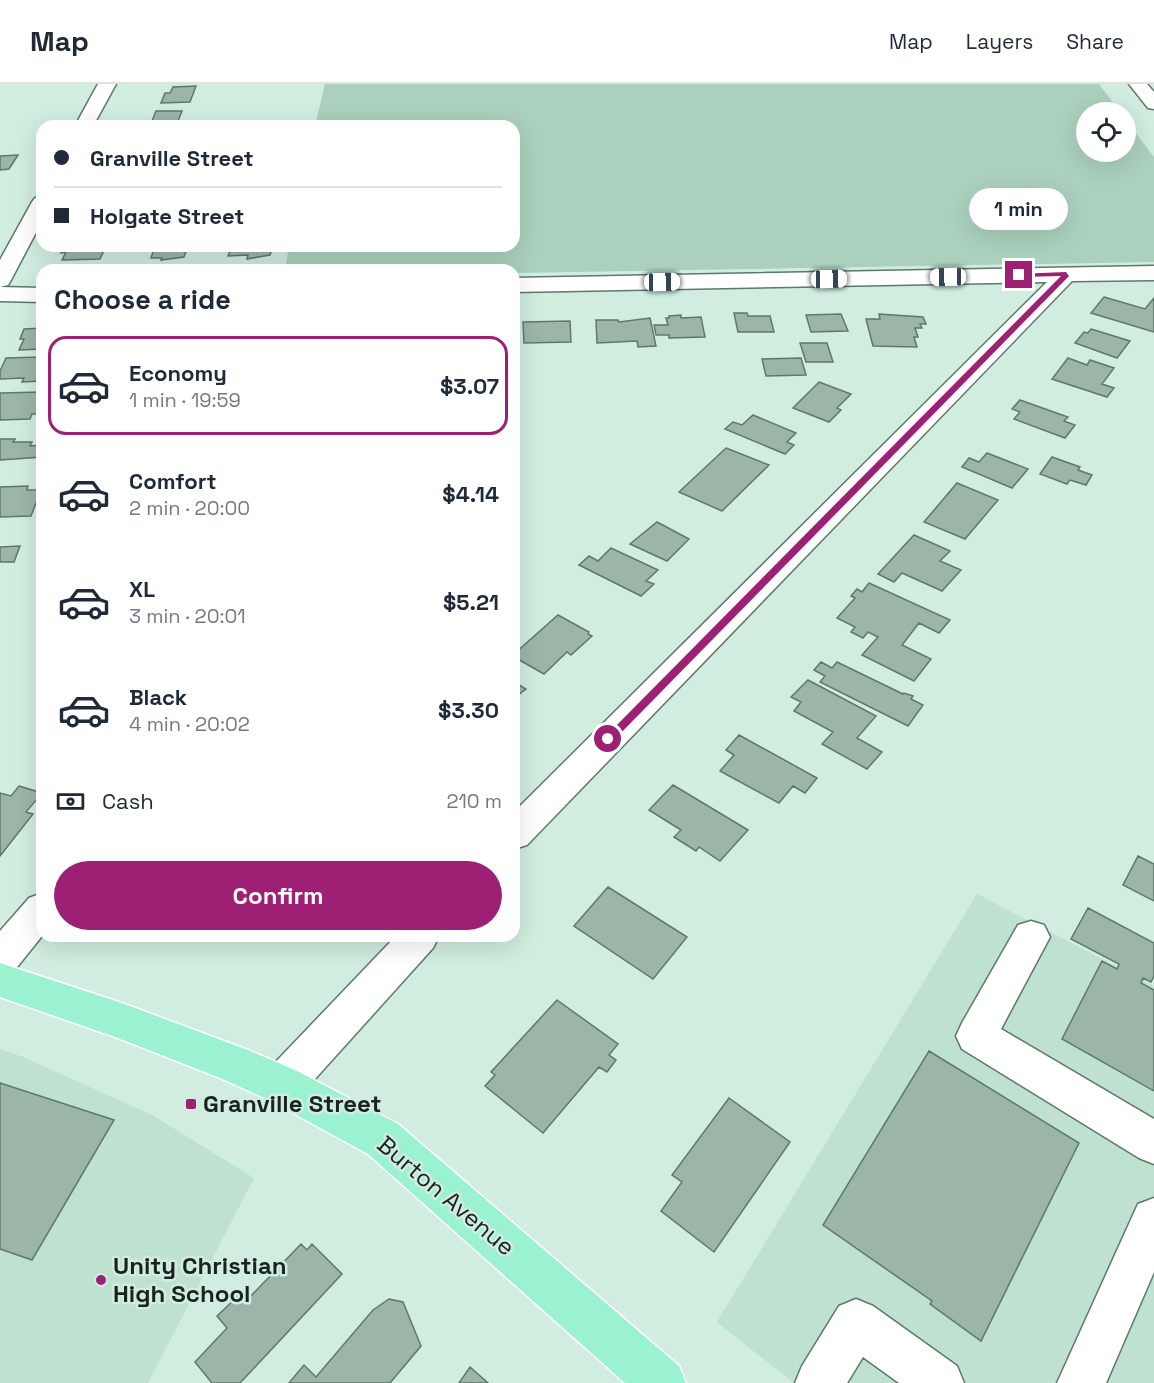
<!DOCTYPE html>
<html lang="en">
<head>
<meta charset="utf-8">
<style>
	body { margin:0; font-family:"Space Grotesk",sans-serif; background:#f2f2f3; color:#1f2937; height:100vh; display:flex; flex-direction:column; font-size:22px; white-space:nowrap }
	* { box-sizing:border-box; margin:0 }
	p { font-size:20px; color:#747a83 }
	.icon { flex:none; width:33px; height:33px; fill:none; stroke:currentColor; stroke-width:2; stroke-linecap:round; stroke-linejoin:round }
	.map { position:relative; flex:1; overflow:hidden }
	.drawer { position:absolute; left:36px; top:180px; width:484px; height:678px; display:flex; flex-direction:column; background:#fff; border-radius:18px; box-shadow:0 6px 24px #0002 }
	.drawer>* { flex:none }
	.hud { position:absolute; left:36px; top:36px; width:484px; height:132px; border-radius:18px; box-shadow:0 6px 24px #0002; display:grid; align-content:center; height:132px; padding:0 18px; background:#fff }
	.buttons { position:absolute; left:1076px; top:18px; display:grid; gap:12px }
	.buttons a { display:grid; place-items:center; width:60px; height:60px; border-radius:50%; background:#fff; box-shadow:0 6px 24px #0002; font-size:30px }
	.end { position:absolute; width:27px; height:27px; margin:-14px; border:8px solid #9e2075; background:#fff; box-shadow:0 0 0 3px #fff }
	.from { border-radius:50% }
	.bubble { position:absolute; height:42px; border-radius:21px; background:#fff; box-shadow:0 6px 24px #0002; font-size:20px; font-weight:800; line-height:42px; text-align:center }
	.car { position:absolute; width:18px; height:36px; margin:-18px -9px; border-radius:8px; box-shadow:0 0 4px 2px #0007; background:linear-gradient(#fff 24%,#345 0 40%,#fff 0 76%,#345 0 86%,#fff 0) }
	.hud b { display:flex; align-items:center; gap:21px; height:57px; font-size:22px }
	.hud b+b { border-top:2px solid #e0e1e3 }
	.hud i { width:15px; height:15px; background:#1f2937 }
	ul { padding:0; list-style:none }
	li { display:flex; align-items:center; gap:18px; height:99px; margin:0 12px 9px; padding:0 6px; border:3px solid transparent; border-radius:18px }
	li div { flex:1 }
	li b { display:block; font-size:22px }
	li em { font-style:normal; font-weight:800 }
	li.on { border-color:#9e2075 }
	li>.icon { width:54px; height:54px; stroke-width:1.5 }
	h2 { padding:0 18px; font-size:27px; line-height:72px }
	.pay { display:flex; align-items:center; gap:15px; height:66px; padding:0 18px; font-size:22px }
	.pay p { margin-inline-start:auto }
	.button { display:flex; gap:12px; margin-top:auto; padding:12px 18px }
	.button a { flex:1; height:69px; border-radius:36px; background:#9e2075; color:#fff; font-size:24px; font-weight:800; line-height:69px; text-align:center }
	header { display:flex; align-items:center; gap:36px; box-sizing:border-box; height:84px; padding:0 30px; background:#fff; border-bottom:2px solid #e0e1e3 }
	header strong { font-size:28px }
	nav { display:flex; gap:33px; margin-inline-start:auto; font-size:21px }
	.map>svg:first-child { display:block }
	.built { fill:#bee1d0 }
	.green { fill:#abd0be }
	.building { fill:#9bb6a9; stroke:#5e786b; stroke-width:1.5 }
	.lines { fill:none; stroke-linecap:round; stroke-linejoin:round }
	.minor-casing { stroke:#5e786b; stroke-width:3 }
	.major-casing { stroke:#fff; stroke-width:3 }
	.minor { fill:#fff; fill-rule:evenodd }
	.major { fill:#9bf2d1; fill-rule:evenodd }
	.route { fill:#9e2075 }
	.poi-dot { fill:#9e2075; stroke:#d0eddf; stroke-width:2 }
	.labels { text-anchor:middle; stroke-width:5; stroke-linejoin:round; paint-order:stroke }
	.near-poi-label { font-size:24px; font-weight:bold; fill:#19241f; stroke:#d0eddf; text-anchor:start }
	.near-street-label { font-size:24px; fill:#19241f; stroke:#d0eddf }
</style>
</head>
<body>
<header>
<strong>Map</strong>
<nav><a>Map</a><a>Layers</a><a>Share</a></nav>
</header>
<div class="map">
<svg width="1154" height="1299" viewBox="0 0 1154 1299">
	<rect width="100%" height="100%" fill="#d0eddf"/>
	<path class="built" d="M977,810L1154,902V1299H794L717,1238Z
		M0,965L23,973L152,1031L254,1094L148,1299H0Z"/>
	<path class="green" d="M325,0H1099L1120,28H1086V68H1125V35L1154,73V178L515,189L514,186H285L289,162H514V42H315Z"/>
	<path class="building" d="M196,2L190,18L161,19L165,9H170L173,3Z
		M156,27H182L176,42H150Z
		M18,71L9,85L0,86V72Z
		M64,162H106L100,175L62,176L66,168L61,169Z
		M155,162H188L184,173L161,176L162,174H151Z
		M232,162H273L270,171L247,175L248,171L228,172Z
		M1104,213L1145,225L1154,214V248L1091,229Z
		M734,229H747L748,232H770L774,248H738Z
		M841,230L848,247L811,248L806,231Z
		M879,230L923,233L926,240H920L922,244H915L918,253H914L917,263L873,262L866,235H880Z
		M681,231V234L701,233L705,253L669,254V251H656L654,241H668L666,234H669V232Z
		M650,234L656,262L638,263L637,257L597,259L596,236H618L619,238Z
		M570,237L571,258L524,259L523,238Z
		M42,244V265L19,266L24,255H20L24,245Z
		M1091,245L1130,257L1117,274L1075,259L1084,248L1088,249Z
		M800,259H827L833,278H806Z
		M42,273V297L22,298L24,294L0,295V287L6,274Z
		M801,274L806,291L766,292L762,275Z
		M1068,274L1087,281L1090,276L1114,284L1102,300L1114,304L1107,313L1052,295Z
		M819,298L851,310L837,324L841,326L829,338L793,324Z
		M41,308L39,313H42V330H32L30,335L0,336V309Z
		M1020,316L1068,333L1064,337L1075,341L1065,354L1014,335L1020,328L1012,325Z
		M753,331L796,349L787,358L794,361L785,370L725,345L733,338L742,341Z
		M0,355H15L13,358H32L30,362L42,361V373L0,376Z
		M726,364L769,381L722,427L679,408Z
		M987,369L1028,385L1012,404L962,383L969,374L979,378Z
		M1052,373L1080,383L1078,386L1092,391L1086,401L1070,396L1067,400L1040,390Z
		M957,399L998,416L965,455L924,438Z
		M28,402L27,406H41L31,432L0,433V403Z
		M657,438L689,455L667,477L630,460Z
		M914,451L950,467L940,477L961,486L942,507L902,489L894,498L878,490Z
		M20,462L14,478H0V463Z
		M611,464L658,486L646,497L654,500L641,512L579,481L589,472L598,477Z
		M869,499L950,536L939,549L919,539L902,561L931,575L914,597L862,571L878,553L868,548L863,554L851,548L855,543L837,534L855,514L851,512L857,505L862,508Z
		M558,531L589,548L588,550L592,552L571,571L567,568L544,590L514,573V570Z
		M821,578L832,584L837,578L903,610L904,609L913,612L911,615L923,621L908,642L820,598L825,592L814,586Z
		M808,596L876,632L857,654L882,668L867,685L822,660L833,648L794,627L801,618L791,613Z
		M514,598L526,605L514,614Z
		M739,651L817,694L805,709L793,702L779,719L720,687L734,671L726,666Z
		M673,701L748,746L720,777L699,763L696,767L674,753L681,746L649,726Z
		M19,702L42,709L26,728L33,730L0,772V709L11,712Z
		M1138,772L1154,780V817L1123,801Z
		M608,803L687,853L653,895L574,842Z
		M1088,824L1154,859V892L1151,898L1143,894L1141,899L1154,906V1007L1062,955L1102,877L1117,885L1119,880L1071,855Z
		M557,916L618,960L609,971L616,976L607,988L599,983L543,1049L485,1002L495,991L491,988Z
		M929,967L1079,1059L981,1257L930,1220L932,1217L823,1141Z
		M0,999L114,1036L32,1176L0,1165Z
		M729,1014L790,1058L714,1168L661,1127L682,1098L672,1091Z
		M301,1160L307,1166L312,1160L342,1190L240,1299H212L195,1278L227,1244L217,1232L240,1210L246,1217Z
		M389,1215L403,1218L421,1262L390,1299H289L304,1281L316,1293L373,1226Z
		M470,1283L488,1299H459Z"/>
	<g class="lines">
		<defs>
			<path id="minor" d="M98,0H116L93,42H75Z
				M1129,0H1147L1154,8V25L1148,24Z
				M42,112V137L11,196L8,201L0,203V176L32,118L35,114Z
				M1154,182V196L1072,197L527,761L514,765V728L1047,198L514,208V194Z
				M0,203L42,204V218L0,217Z
				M42,809V852L14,887L0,892V847L29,814Z
				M1031,837L1044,841L1050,853L1001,945L1154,1035V1080L1139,1074L962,965L956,952L962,939L1018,841Z
				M396,852H439L433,864L297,1015L282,1021L267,1015L261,1001L267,987Z
				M1154,1114V1188L1106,1299H1057L1138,1120Z
				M856,1215L873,1222L957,1282L964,1299H899L863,1273L847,1299H795L802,1282L839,1222Z"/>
			<path id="major" d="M0,879L122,919L248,966L297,987L398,1040L679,1282L686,1299H625L368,1070L267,1015L220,994L118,954L0,913Z"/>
		</defs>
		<use href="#minor" class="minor-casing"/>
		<use href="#major" class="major-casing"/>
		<use href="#minor" class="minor"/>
		<use href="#major" class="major"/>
	</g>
	<path class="route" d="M1066,188L1069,192L612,658H605V653L1061,192L1019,193L1017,190Z"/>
	<g class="poi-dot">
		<rect x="185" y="1014" width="12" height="12" rx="3"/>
		<circle cx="101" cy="1196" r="6"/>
	</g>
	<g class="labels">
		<g class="near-poi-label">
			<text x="203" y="1028">Granville Street</text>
			<text x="113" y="1190">Unity Christian<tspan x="113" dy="28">High School</tspan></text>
		</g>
		<g class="near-street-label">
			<text transform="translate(446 1112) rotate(40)" y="8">Burton Avenue</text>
		</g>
	</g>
</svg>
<div class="buttons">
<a><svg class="icon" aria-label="locate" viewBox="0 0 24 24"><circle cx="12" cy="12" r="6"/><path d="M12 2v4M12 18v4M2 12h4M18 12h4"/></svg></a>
</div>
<i class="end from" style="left:608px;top:655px"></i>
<i class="end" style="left:1019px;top:191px"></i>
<div class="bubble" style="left:969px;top:104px;width:99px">1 min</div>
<i class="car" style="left:948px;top:193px;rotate:269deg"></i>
<i class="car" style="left:829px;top:195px;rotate:89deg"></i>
<i class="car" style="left:662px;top:198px;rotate:89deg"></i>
<div class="hud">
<b><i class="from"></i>Granville Street</b>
<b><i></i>Holgate Street</b>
</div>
<section class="drawer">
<h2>Choose a ride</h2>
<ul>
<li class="on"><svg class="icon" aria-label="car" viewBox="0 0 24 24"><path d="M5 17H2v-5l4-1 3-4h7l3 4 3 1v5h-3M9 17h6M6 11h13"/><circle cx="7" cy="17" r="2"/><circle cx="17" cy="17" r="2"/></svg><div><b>Economy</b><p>1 min · 19:59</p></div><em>$3.07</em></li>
<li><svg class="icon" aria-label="car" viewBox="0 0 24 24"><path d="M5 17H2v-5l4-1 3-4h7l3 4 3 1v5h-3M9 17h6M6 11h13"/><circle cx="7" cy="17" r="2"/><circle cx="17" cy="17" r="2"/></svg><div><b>Comfort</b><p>2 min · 20:00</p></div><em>$4.14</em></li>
<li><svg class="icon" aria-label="car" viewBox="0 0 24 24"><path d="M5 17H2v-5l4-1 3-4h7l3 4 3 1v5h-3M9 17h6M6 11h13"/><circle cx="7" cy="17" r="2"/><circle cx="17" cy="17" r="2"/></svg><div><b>XL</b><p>3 min · 20:01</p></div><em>$5.21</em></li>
<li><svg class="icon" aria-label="car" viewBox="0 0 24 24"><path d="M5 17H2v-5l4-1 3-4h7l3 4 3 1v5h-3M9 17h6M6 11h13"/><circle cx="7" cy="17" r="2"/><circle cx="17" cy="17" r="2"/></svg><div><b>Black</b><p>4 min · 20:02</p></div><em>$3.30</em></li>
</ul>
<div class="pay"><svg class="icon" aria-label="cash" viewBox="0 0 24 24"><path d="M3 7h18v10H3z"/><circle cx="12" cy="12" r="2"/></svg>Cash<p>210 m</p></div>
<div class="button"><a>Confirm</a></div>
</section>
</div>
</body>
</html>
